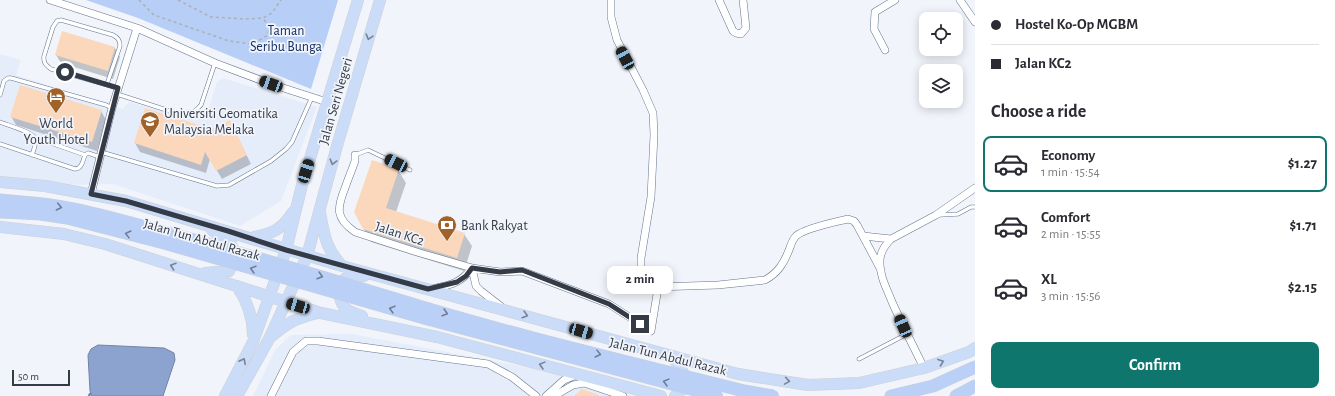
<!DOCTYPE html>
<html lang="en">
<head>
<meta charset="utf-8">
<style>
	body { margin:0; font-family:"Alegreya Sans",sans-serif; background:#f7f7f7; color:#2b2b33; height:100vh; display:flex; flex-direction:column; font-size:15px; white-space:nowrap }
	* { box-sizing:border-box; margin:0 }
	p { font-size:13px; color:#7c7c81 }
	.icon { flex:none; width:22px; height:22px; fill:none; stroke:currentColor; stroke-width:2; stroke-linecap:round; stroke-linejoin:round }
	.map { position:relative; flex:1; overflow:hidden }
	.side { display:flex; flex-direction:column; background:#fff; width:360px }
	.side>* { flex:none }
	.banner { display:grid; align-content:center; height:88px; padding:0 16px; background:#fff }
	.tools { position:absolute; left:919px; top:12px; display:grid; gap:8px }
	.tools a { display:grid; place-items:center; width:44px; height:44px; border-radius:8px; background:#fff; box-shadow:0 2px 10px #0003; font-size:20px }
	.scale { position:absolute; left:12px; bottom:10px; width:58px; box-sizing:border-box; padding-left:4px; border:2px solid #343b46; border-top:0; font-size:11px; line-height:14px; white-space:nowrap; color:#343b46; -webkit-text-stroke:3px #f1f4fa; paint-order:stroke }
	.end { position:absolute; width:18px; height:18px; margin:-9px; border:5px solid #343b46; background:#fff; box-shadow:0 0 0 2px #fff }
	.from { border-radius:50% }
	.bubble { position:absolute; height:28px; border-radius:8px; background:#fff; box-shadow:0 2px 10px #0003; font-size:13px; font-weight:700; line-height:28px; text-align:center }
	.car { position:absolute; width:12px; height:24px; margin:-12px -6px; border-radius:5px; box-shadow:0 0 3px 1px #0007; background:linear-gradient(#222 24%,#8ab4d8 0 40%,#222 0 76%,#8ab4d8 0 86%,#222 0) }
	.banner b { display:flex; align-items:center; gap:14px; height:38px; font-size:15px }
	.banner b+b { border-top:1px solid #e1e1e2 }
	.banner i { width:10px; height:10px; background:#2b2b33 }
	ul { padding:0; list-style:none }
	li { display:flex; align-items:center; gap:12px; height:56px; margin:0 8px 6px; padding:0 8px; border:2px solid transparent; border-radius:8px }
	li div { flex:1 }
	li b { display:block; font-size:15px }
	li em { font-style:normal; font-weight:700 }
	li.selected { border-color:#0f766e }
	li>.icon { width:36px; height:36px; stroke-width:1.5 }
	h2 { padding:0 16px; font-size:18px; line-height:48px }
	.cta { display:flex; gap:8px; margin-top:auto; padding:8px 16px }
	.cta a { flex:1; height:46px; border-radius:8px; background:#0f766e; color:#fff; font-size:16px; font-weight:700; line-height:46px; text-align:center }
	main { display:flex; flex:1; min-height:0 }
	.map>svg:first-child { display:block }
	.built { fill:#e5edfb }
	.green { fill:#b7cef6 }
	.water { fill:#8ba3ce; stroke:#7184a5 }
	.shadow { fill:#0003 }
	.lines { fill:none; stroke-linecap:round; stroke-linejoin:round }
	.stream { stroke:#7184a5; stroke-width:2.5 }
	.building { fill:#fbd7bc }
	.service-casing { stroke:#66758e; stroke-width:4.5 }
	.minor-casing { stroke:#66758e; stroke-width:8 }
	.primary-casing { stroke:#ced0d3; stroke-width:12 }
	.trunk-casing { stroke:#ced0d3; stroke-width:13 }
	.path { stroke:#abb0b8; stroke-width:1.5; stroke-dasharray:3 3; stroke-linecap:butt }
	.service { stroke:#fff; stroke-width:3.5 }
	.minor { stroke:#fff; stroke-width:7 }
	.primary { stroke:#cbdcf8; stroke-width:11 }
	.trunk { stroke:#bad0f6; stroke-width:12 }
	.trunk-bridge-casing { stroke:#ced0d3; stroke-width:13; stroke-linecap:butt }
	.trunk-bridge { stroke:#bad0f6; stroke-width:12 }
	.oneway { stroke:#788396 }
	.oneway2 { stroke:#707e95 }
	.route { stroke:#343b46; stroke-width:5 }
	.labels { text-anchor:middle; stroke-width:3.5; stroke-linejoin:round; paint-order:stroke }
	.park-label { font-size:14px; fill:#153165; stroke:#f1f4fa }
	.street-label { font-size:14px; fill:#343b46; stroke:#f1f4fa }
	.poi-label { font-size:14px; fill:#343b46; stroke:#f1f4fa; text-anchor:start }
</style>
</head>
<body>
<main>
<div class="map">
<svg width="975" height="396" viewBox="0 0 975 396">
	<rect width="100%" height="100%" fill="#f1f4fa"/>
	<path class="built" d="M0,54L21,60L16,75L123,109L129,102L195,120L207,114L217,82L223,78L317,107L281,201L240,226L113,184L79,185L0,178Z
		M352,334L537,369L632,396H253L275,350L291,335Z"/>
	<path class="green" d="M86,0H338L311,89L138,18Z"/>
	<path class="water" d="M98,345L164,348L174,353L175,360L163,396H92L90,391L88,355L91,349Z"/>
	<path class="shadow" d="M63,32L115,48L120,57L113,79L61,63L56,55Z
		M101,111L106,120L97,151L16,125L11,116Z
		M212,130H234L251,164L222,179L210,159L206,173L140,152L135,143Z
		M398,170L406,183L396,212L464,234L472,246L464,271L371,242L364,229Z"/>
	<g class="lines">
		<path class="stream" d="M89,396L90,394"/>
	</g>
	<path class="building" d="M62,31L115,47L108,71L55,55Z
		M20,85L102,110L92,142L10,117Z
		M145,108L212,129L230,120L247,155L216,171L205,152L201,165L134,143Z
		M372,160L399,169L386,208L465,233L457,258L363,229L354,212Z
		M582,389L599,395V396H574Z"/>
	<g class="lines">
		<defs>
			<path id="service" d="M107,84L120,46C120,40 118,38 113,35L61,20L57,21L53,27L44,56C43,63 46,65 51,69L118,88
				M117,94L182,115C191,115 196,111 201,105L215,63
				M0,95L4,81L8,78H11L106,105L112,108
				M0,122C7,125 34,132 35,139C37,143 33,151 32,155
				M48,142L85,155
				M0,144L75,169C82,169 83,160 85,155L88,153L100,157
				M101,152L217,186L229,185L271,161L286,149L292,142L312,97
				M355,155L368,150L410,170
				M939,215L958,214L971,207H975
				M859,359L907,334"/>
			<path id="minor" d="M50,0L137,28L215,63L271,84L327,102
				M719,0L733,31L736,33L741,34L746,28L743,0
				M960,0L975,22
				M885,50L874,29L875,12L895,0
				M355,155V161C352,170 348,179 345,188C337,208 335,218 355,232L420,253L472,268L500,272L522,271L609,304L651,331L657,294L656,287L644,276L641,268V258L651,197L654,135L653,113L643,90L617,40L611,17V0
				M91,194L112,108L137,28
				M863,236L891,239
				M472,268L476,286L481,291L503,308
				M656,287L718,285L765,280C778,273 784,263 789,250C791,245 792,240 796,236C805,228 836,222 848,219L854,221L857,225L881,270
				M431,289C450,285 460,284 472,268
				M924,368C913,346 902,324 892,302C887,289 879,275 880,261C880,253 885,245 891,239L936,215L975,188
				M271,396L293,352L306,341H318L488,364L512,377L536,396
				M546,396L564,380L576,375
				M554,396L573,385L584,383L623,396"/>
			<path id="primary" d="M0,182L45,186L126,201L342,266L738,374L808,385L859,383L924,368L969,352L975,348
				M320,213C325,237 325,247 342,266
				M0,227L64,234L105,244L321,313L437,337L661,396
				M251,238C272,233 281,231 293,212
				M205,273L229,271L235,258L231,243L212,230
				M237,286C247,301 253,316 253,335
				M362,316C357,314 349,312 345,308C336,298 337,276 355,275C358,275 361,276 364,276
				M273,335C290,321 297,318 318,313
				M672,357C683,371 694,382 675,396
				M225,396L253,342L286,250L302,185L358,0
				M237,396L269,339L307,256L337,146L380,0"/>
			<path id="trunk" d="M0,200L21,202
				M0,212L23,213
				M891,396L933,386L975,367
				M956,396L975,386"/>
		</defs>
		<use href="#service" class="service-casing"/>
		<use href="#minor" class="minor-casing"/>
		<use href="#primary" class="primary-casing"/>
		<use href="#trunk" class="trunk-casing"/>
		<path class="path" d="M139,0L154,15L229,41L253,44L268,35L269,27L263,18
			M178,0L211,17L246,19L263,18L272,13L281,0"/>
		<use href="#service" class="service"/>
		<use href="#minor" class="minor"/>
		<use href="#primary" class="primary"/>
		<use href="#trunk" class="trunk"/>
		<defs>
			<path id="trunk-bridge" d="M21,202C64,204 107,217 150,228C233,250 316,275 399,300C512,335 629,362 744,391L773,396
				M23,213L40,214L67,218L164,243L424,318L717,396"/>
		</defs>
		<use href="#trunk-bridge" class="trunk-bridge-casing"/>
		<use href="#trunk-bridge" class="trunk-bridge"/>
	</g>
	<defs><path id="oneway-chevron" d="M-2-3.5L2.5 0L-2 3.5" fill="none" stroke-width="1.6" stroke-linecap="round" stroke-linejoin="round"/></defs>
	<g class="oneway">
		<use href="#oneway-chevron" transform="translate(369 37) rotate(106)"/>
		<use href="#oneway-chevron" transform="translate(333 162) rotate(105)"/>
		<use href="#oneway-chevron" transform="translate(173 266) rotate(-162)"/>
		<use href="#oneway-chevron" transform="translate(525 315) rotate(16)"/>
		<use href="#oneway-chevron" transform="translate(243 361) rotate(-63)"/>
		<use href="#oneway-chevron" transform="translate(941 362) rotate(-20)"/>
		<use href="#oneway-chevron" transform="translate(542 365) rotate(-165)"/>
		<use href="#oneway-chevron" transform="translate(787 381) rotate(9)"/>
	</g>
	<g class="oneway2">
		<use href="#oneway-chevron" transform="translate(59 207) rotate(12)"/>
		<use href="#oneway-chevron" transform="translate(128 234) rotate(-166)"/>
		<use href="#oneway-chevron" transform="translate(253 269) rotate(-164)"/>
		<use href="#oneway-chevron" transform="translate(320 276) rotate(17)"/>
		<use href="#oneway-chevron" transform="translate(392 309) rotate(-164)"/>
		<use href="#oneway-chevron" transform="translate(445 313) rotate(16)"/>
		<use href="#oneway-chevron" transform="translate(598 354) rotate(14)"/>
		<use href="#oneway-chevron" transform="translate(666 382) rotate(-165)"/>
	</g>
	<g class="lines">
		<path class="route" d="M65,72L118,88L91,194L126,201L228,231L286,250L428,289L457,282L466,276L472,268L500,272L522,270L609,304L640,324"/>
	</g>
	<defs>
		<symbol id="hotel-pin" viewBox="-11 -11 22 30"><path d="M0 17L-7.5 6A9.5 9.5 0 1 1 7.5 6Z" fill="#a1622a" stroke="#f1f4fa"/><path d="M-6-4.5h1.5V1H6V5H4.5V3h-9V5H-6ZM-4 0a1.8 1.8 0 1 1 3.6 0ZM.5 0V-2.5h3Q6-2.5 6 0Z" fill="#fff"/></symbol>
		<symbol id="university-pin" viewBox="-11 -11 22 30"><path d="M0 17L-7.5 6A9.5 9.5 0 1 1 7.5 6Z" fill="#a1622a" stroke="#f1f4fa"/><path d="M0-5L7-2L0 1L-7-2ZM-4 1L0 2.5L4 1V4Q0 6-4 4Z" fill="#fff"/></symbol>
		<symbol id="bank-pin" viewBox="-11 -11 22 30"><path d="M0 17L-7.5 6A9.5 9.5 0 1 1 7.5 6Z" fill="#a1622a" stroke="#f1f4fa"/><path d="M-6-4H6V4H-6ZM0-2.3a2.3 2.3 0 1 0 0 4.6a2.3 2.3 0 1 0 0-4.6Z" fill="#fff"/></symbol>
	</defs>
	<g fill-rule="evenodd">
		<use href="#hotel-pin" x="45" y="86" width="22" height="30"/>
		<use href="#university-pin" x="139" y="110" width="22" height="30"/>
		<use href="#bank-pin" x="436" y="214" width="22" height="30"/>
	</g>
	<g class="labels">
		<g class="park-label">
			<text x="286" y="35">Taman<tspan x="286" dy="16">Seribu Bunga</tspan></text>
		</g>
		<g class="street-label">
			<text transform="translate(335 101) rotate(-74)" y="5">Jalan Seri Negeri</text>
			<text transform="translate(400 233) rotate(18)" y="5">Jalan KC2</text>
			<text transform="translate(202 239) rotate(16)" y="5">Jalan Tun Abdul Razak</text>
			<text transform="translate(668 356) rotate(14)" y="5">Jalan Tun Abdul Razak</text>
		</g>
		<g class="poi-label">
			<text x="164" y="118">Universiti Geomatika<tspan x="164" dy="16">Malaysia Melaka</tspan></text>
			<text x="56" y="128" text-anchor="middle">World<tspan x="56" dy="16">Youth Hotel</tspan></text>
			<text x="461" y="230">Bank Rakyat</text>
		</g>
	</g>
</svg>
<div class="tools">
<a><svg class="icon" aria-label="locate" viewBox="0 0 24 24"><circle cx="12" cy="12" r="6"/><path d="M12 2v4M12 18v4M2 12h4M18 12h4"/></svg></a>
<a><svg class="icon" aria-label="layers" viewBox="0 0 24 24"><path d="M12 4l9 5-9 5-9-5zM3 14l9 5 9-5"/></svg></a>
</div>
<div class="scale">50 m</div>
<i class="end from" style="left:65px;top:72px"></i>
<i class="end" style="left:640px;top:324px"></i>
<div class="bubble" style="left:607px;top:266px;width:66px">2 min</div>
<i class="car" style="left:625px;top:58px;rotate:332deg"></i>
<i class="car" style="left:271px;top:84px;rotate:290deg"></i>
<i class="car" style="left:396px;top:163px;rotate:296deg"></i>
<i class="car" style="left:306px;top:171px;rotate:17deg"></i>
<i class="car" style="left:298px;top:306px;rotate:286deg"></i>
<i class="car" style="left:903px;top:326px;rotate:336deg"></i>
<i class="car" style="left:581px;top:331px;rotate:106deg"></i>
</div>
<section class="side">
<div class="banner">
<b><i class="from"></i>Hostel Ko-Op MGBM</b>
<b><i></i>Jalan KC2</b>
</div>
<h2>Choose a ride</h2>
<ul>
<li class="selected"><svg class="icon" aria-label="car" viewBox="0 0 24 24"><path d="M5 17H2v-5l4-1 3-4h7l3 4 3 1v5h-3M9 17h6M6 11h13"/><circle cx="7" cy="17" r="2"/><circle cx="17" cy="17" r="2"/></svg><div><b>Economy</b><p>1 min · 15:54</p></div><em>$1.27</em></li>
<li><svg class="icon" aria-label="car" viewBox="0 0 24 24"><path d="M5 17H2v-5l4-1 3-4h7l3 4 3 1v5h-3M9 17h6M6 11h13"/><circle cx="7" cy="17" r="2"/><circle cx="17" cy="17" r="2"/></svg><div><b>Comfort</b><p>2 min · 15:55</p></div><em>$1.71</em></li>
<li><svg class="icon" aria-label="car" viewBox="0 0 24 24"><path d="M5 17H2v-5l4-1 3-4h7l3 4 3 1v5h-3M9 17h6M6 11h13"/><circle cx="7" cy="17" r="2"/><circle cx="17" cy="17" r="2"/></svg><div><b>XL</b><p>3 min · 15:56</p></div><em>$2.15</em></li>
</ul>
<div class="cta"><a>Confirm</a></div>
</section>
</main>
</body>
</html>
